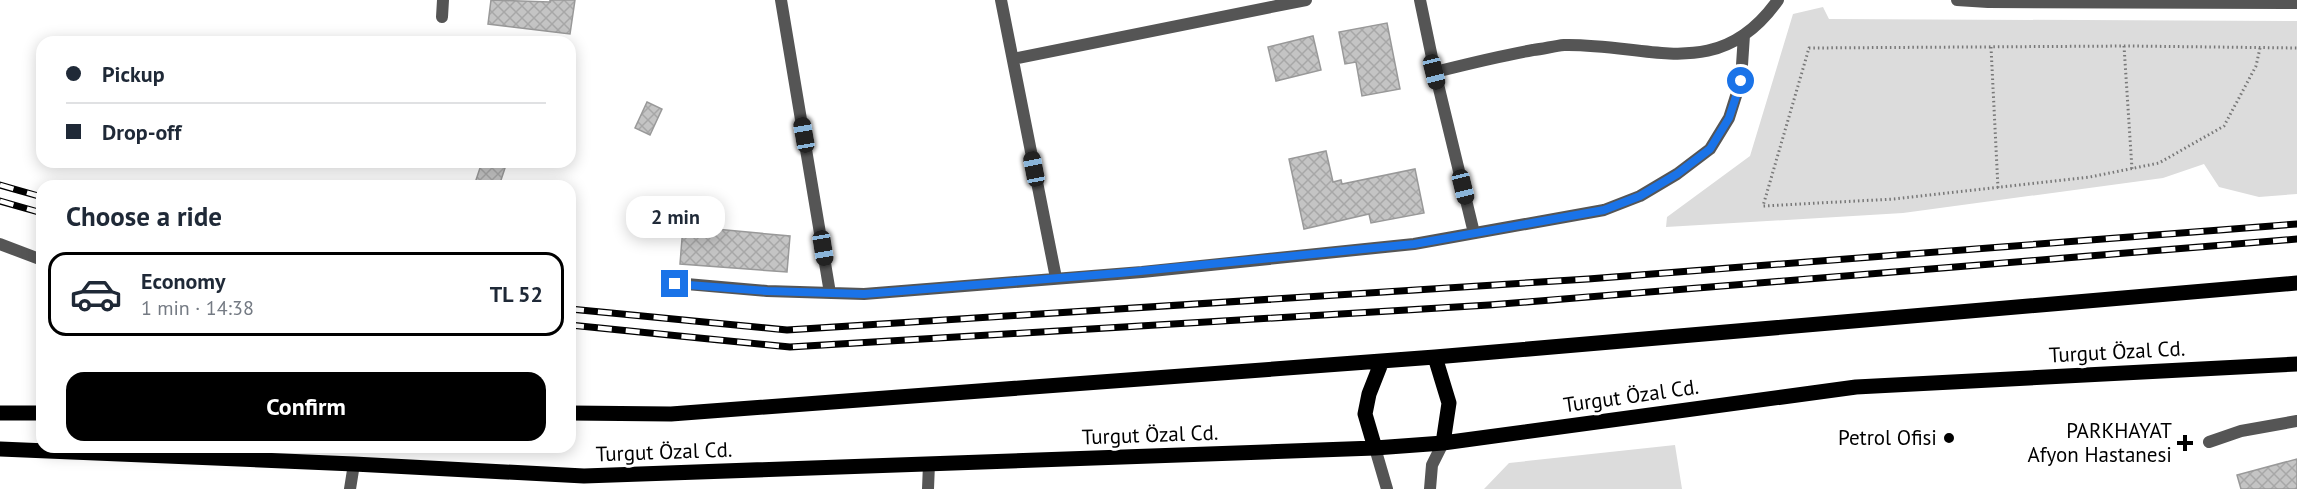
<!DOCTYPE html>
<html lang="en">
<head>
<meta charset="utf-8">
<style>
	body { margin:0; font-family:"PT Sans",sans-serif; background:#f2f2f3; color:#1f2937; height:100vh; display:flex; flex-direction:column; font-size:22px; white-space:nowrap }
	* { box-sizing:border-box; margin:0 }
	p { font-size:20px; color:#747a83 }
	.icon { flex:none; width:33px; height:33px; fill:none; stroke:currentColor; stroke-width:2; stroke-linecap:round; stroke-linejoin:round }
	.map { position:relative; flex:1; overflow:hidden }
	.side { position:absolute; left:36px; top:180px; width:540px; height:273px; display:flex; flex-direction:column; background:#fff; border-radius:18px; box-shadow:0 3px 15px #0003 }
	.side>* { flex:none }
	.hud { position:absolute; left:36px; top:36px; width:540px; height:132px; border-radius:18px; box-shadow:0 3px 15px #0003; display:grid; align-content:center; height:132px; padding:0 30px; background:#fff }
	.end { position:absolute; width:27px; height:27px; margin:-14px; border:8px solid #1a73e8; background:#fff; box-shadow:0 0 0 3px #fff }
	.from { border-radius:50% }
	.bubble { position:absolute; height:42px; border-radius:18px; background:#fff; box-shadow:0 3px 15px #0003; font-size:20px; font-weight:800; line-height:42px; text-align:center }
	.car { position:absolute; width:18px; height:36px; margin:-18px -9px; border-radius:8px; box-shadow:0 0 4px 2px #0007; background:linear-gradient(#222 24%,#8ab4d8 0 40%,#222 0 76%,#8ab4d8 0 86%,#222 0) }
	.hud b { display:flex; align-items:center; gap:21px; height:57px; font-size:22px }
	.hud b+b { border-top:2px solid #e0e1e3 }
	.hud i { width:15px; height:15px; background:#1f2937 }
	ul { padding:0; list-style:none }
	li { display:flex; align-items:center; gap:18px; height:84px; margin:0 12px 9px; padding:0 18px; border:3px solid transparent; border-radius:18px }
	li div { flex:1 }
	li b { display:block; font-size:22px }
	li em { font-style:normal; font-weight:800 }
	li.on { border-color:#000 }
	li>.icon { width:54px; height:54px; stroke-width:1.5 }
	h2 { padding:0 30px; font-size:27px; line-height:72px }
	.action { display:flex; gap:12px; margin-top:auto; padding:12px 30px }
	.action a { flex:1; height:69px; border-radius:18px; background:#000; color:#fff; font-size:24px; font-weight:800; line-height:69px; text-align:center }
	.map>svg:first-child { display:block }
	.green { fill:#dcdcdc }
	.building { fill:url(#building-cross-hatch); stroke:#999; stroke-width:1.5 }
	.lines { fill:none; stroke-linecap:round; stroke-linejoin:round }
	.path { stroke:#777; stroke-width:3; stroke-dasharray:1.5 3; stroke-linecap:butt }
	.minor { stroke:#555; stroke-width:12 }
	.primary { stroke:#000; stroke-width:15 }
	.rail-casing { stroke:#000; stroke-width:7 }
	.rail { stroke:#fff; stroke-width:4.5; stroke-dasharray:14; stroke-linecap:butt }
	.route { stroke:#1a73e8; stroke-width:8 }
	.poi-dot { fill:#000; stroke:#fff; stroke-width:2 }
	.labels { text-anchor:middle; stroke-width:6; stroke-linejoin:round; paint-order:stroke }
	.street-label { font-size:21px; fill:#000; stroke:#fff }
	.poi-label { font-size:21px; fill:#000; stroke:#fff; text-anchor:end }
</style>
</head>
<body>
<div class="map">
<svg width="2297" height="489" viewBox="0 0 2297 489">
	<defs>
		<pattern id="building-cross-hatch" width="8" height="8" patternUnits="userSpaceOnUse" patternTransform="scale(1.5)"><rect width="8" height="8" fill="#c4c4c4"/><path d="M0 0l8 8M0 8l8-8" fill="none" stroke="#a7a7a7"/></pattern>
	</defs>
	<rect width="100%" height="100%" fill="#fff"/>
	<path class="green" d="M1823,7L1829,19L2297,21V194L2259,197L2219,187L2204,164L2163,178L1903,213L1666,227L1667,217L1750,156L1793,14Z
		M1675,445L1682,489H1484L1509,463Z"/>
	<path class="building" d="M491,0L550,2V0H575L570,34L488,24Z
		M1387,23L1400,89L1362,96L1356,62L1345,64L1339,32Z
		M1313,36L1321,70L1276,81L1268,47Z
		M647,102L662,109L650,135L635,128Z
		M1326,151L1333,182L1341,180L1342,184L1415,169L1424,213L1371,223L1369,214L1304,229L1289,159Z
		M482,162H507L499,186H474Z
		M683,226L790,236L787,272L680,264Z
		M2297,459V489H2241L2237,475Z"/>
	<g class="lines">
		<path class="path" d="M2124,46L2132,169
			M1991,47L1998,188
			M2260,48L2256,66L2224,126L2159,163L2090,177L1894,199L1763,206L1809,48L2129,46L2297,48"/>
		<path class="minor" d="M781,0L830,293
			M1001,0L1056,278
			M1420,0L1435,72L1474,233
			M1957,0L1988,2L2297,3
			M442,17L443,0
			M1013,59L1306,0
			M1435,72C1467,64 1499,56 1533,50C1543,49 1554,46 1564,45C1648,43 1718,85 1778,0
			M0,244L42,260
			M675,283L767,291L864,294L1142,272L1414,244L1604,210L1640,196L1677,174L1710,149L1729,118L1741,80L1744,35
			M2209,442L2241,431L2297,421
			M1375,448L1387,489
			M350,489L354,464
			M928,489L929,464
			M1430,489L1432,465L1443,443"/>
		<path class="primary" d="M1435,357L1449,403L1443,443
			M0,413H42
			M570,413L671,414L1435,357L2297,283
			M1375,448L1365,414L1369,394L1382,361
			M0,449L354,464L584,476L1375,448L1443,443L1856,387L2297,364"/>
		<defs>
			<path id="rail" d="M0,185L42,197
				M0,201L42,213
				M570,309L787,330L1588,279L2297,224
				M570,325L790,347L1489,305L2297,239"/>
		</defs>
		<use href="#rail" class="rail-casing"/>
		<use href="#rail" class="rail"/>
	</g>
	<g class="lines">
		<path class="route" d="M675,284L767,291L864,294L1120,273L1414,244L1604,210L1640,196L1677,174L1710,149L1729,118L1741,81"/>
	</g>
	<g class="poi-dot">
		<circle cx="1949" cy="438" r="6"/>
		<path d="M2182 434h6v6h6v6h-6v6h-6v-6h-6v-6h6z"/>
	</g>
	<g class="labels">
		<g class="street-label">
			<text transform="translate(2117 352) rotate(-3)" y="7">Turgut Özal Cd.</text>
			<text transform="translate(1631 396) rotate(-8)" y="7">Turgut Özal Cd.</text>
			<text transform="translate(1150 435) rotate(-2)" y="7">Turgut Özal Cd.</text>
			<text transform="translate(664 452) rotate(-2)" y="7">Turgut Özal Cd.</text>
		</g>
		<g class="poi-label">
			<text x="2172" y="438">PARKHAYAT<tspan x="2172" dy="24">Afyon Hastanesi</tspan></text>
			<text x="1937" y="445">Petrol Ofisi</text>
		</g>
	</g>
</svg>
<i class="end from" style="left:1741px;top:81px"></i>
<i class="end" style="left:675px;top:284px"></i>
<div class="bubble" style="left:626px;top:196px;width:99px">2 min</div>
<i class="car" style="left:1434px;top:72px;rotate:166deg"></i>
<i class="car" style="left:804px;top:135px;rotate:350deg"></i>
<i class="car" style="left:1034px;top:169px;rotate:349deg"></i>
<i class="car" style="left:1463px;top:187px;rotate:166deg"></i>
<i class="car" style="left:823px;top:248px;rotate:171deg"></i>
<div class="hud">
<b><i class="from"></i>Pickup</b>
<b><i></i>Drop-off</b>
</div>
<section class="side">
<h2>Choose a ride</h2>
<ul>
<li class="on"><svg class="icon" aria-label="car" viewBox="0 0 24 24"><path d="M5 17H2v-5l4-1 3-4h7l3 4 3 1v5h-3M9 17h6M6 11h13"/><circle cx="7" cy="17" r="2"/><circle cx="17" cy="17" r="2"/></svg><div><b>Economy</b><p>1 min · 14:38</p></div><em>TL 52</em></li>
</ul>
<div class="action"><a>Confirm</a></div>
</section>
</div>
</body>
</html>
